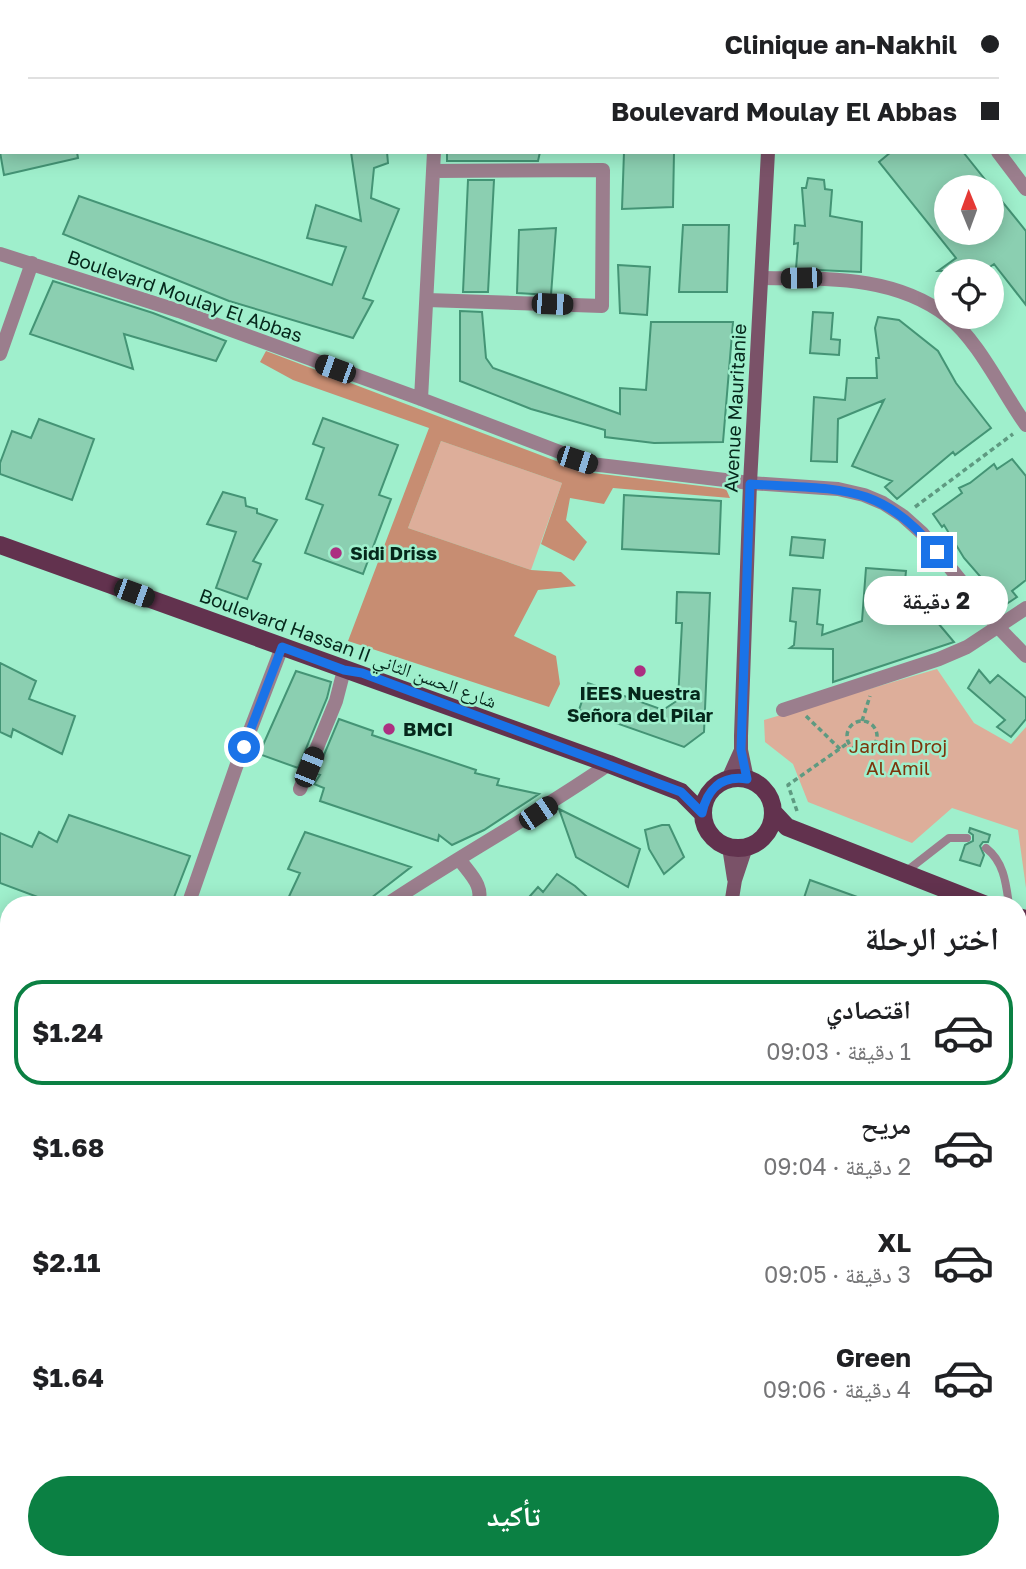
<!DOCTYPE html>
<html lang="ar">
<head>
<meta charset="utf-8">
<style>
	body { margin:0; font-family:"Golos Text","Noto Naskh Arabic",sans-serif; background:#f6f6f6; color:#202124; direction:rtl; height:100vh; display:flex; flex-direction:column; font-size:26px; white-space:nowrap }
	* { box-sizing:border-box; margin:0 }
	p { font-size:23px; color:#757577 }
	.icon { flex:none; width:38px; height:38px; fill:none; stroke:currentColor; stroke-width:2; stroke-linecap:round; stroke-linejoin:round }
	.map { position:relative; flex:1; overflow:hidden; direction:ltr }
	.drawer { position:absolute; left:0px; top:896px; width:1027px; height:674px; display:flex; flex-direction:column; background:#fff; border-radius:28px 28px 0 0; box-shadow:0 4px 18px #0003; direction:rtl }
	.drawer>* { flex:none }
	.banner { position:absolute; left:0px; top:0px; width:1027px; height:154px; box-shadow:0 4px 18px #0003; direction:rtl; display:grid; align-content:center; height:154px; padding:0 28px; background:#fff }
	.needle { width:46px; rotate:359deg }
	.tools { position:absolute; left:934px; top:175px; display:grid; gap:14px }
	.tools a { display:grid; place-items:center; width:70px; height:70px; border-radius:50%; background:#fff; box-shadow:0 4px 18px #0003; font-size:35px }
	.end { position:absolute; width:32px; height:32px; margin:-16px; border:9px solid #1a73e8; background:#fff; box-shadow:0 0 0 4px #fff }
	.from { border-radius:50% }
	.bubble { position:absolute; height:49px; border-radius:24px; background:#fff; box-shadow:0 4px 18px #0003; font-size:23px; font-weight:700; line-height:49px; text-align:center; direction:rtl }
	.car { position:absolute; width:21px; height:42px; margin:-21px -10px; border-radius:9px; box-shadow:0 0 5px 2px #0007; background:linear-gradient(#222 24%,#8ab4d8 0 40%,#222 0 76%,#8ab4d8 0 86%,#222 0) }
	.banner b { display:flex; align-items:center; gap:24px; height:66px; font-size:26px }
	.banner b+b { border-top:2px solid #e0e0e0 }
	.banner i { width:18px; height:18px; background:#202124 }
	ul { padding:0; list-style:none }
	li { display:flex; align-items:center; gap:21px; height:105px; margin:0 14px 10px; padding:0 14px; border:4px solid transparent; border-radius:28px }
	li div { flex:1 }
	li b { display:block; font-size:26px }
	li em { font-style:normal; font-weight:700 }
	li.active { border-color:#0b8043 }
	li>.icon { width:63px; height:63px; stroke-width:1.5 }
	h2 { padding:0 28px; font-size:32px; line-height:84px }
	.action { display:flex; gap:14px; margin-top:auto; padding:14px 28px }
	.action a { flex:1; height:80px; border-radius:42px; background:#0b8043; color:#fff; font-size:28px; font-weight:700; line-height:80px; text-align:center }
	.map>svg:first-child { display:block }
	.green { fill:#ddae9a }
	.forest { fill:#c78d72 }
	.building { fill:#8bcfb1; stroke:#449475; stroke-width:2 }
	.lines { fill:none; stroke-linecap:round; stroke-linejoin:round }
	.path { stroke:#5e9a81; stroke-width:3.5; stroke-dasharray:5 3.5; stroke-linecap:butt }
	.lane { stroke:#9b7e8d; stroke-width:8 }
	.street { stroke:#9b7e8d; stroke-width:14 }
	.secondary { stroke:#7a5268; stroke-width:14 }
	.primary { stroke:#62324e; stroke-width:18 }
	.route { stroke:#1a73e8; stroke-width:9 }
	.poi-dot { fill:#ac2f81; stroke:#9fefcc; stroke-width:2.5 }
	.labels { text-anchor:middle; stroke-width:5; stroke-linejoin:round; paint-order:stroke }
	.street-label { font-size:19px; fill:#05271b; stroke:#9fefcc }
	.poi-label { font-size:19px; font-weight:bold; fill:#05271b; stroke:#9fefcc; text-anchor:start }
	.park-label { font-size:19px; fill:#7c350c; stroke:#9fefcc }
</style>
</head>
<body>
<div class="map">
<svg width="1026" height="1569" viewBox="0 0 1026 1569">
	<rect width="100%" height="100%" fill="#9fefcc"/>
	<path class="green" d="M441,441L562,483L531,570L408,528Z
		M937,669L974,723L1011,744L1026,727V888L1018,830L952,808L912,843L808,802L793,764L765,742L764,720Z"/>
	<path class="forest" d="M266,351L585,472L726,489L730,498L613,488L604,504L570,498L566,520L587,542L574,561L541,544L562,483L441,441L408,528L531,570L561,572L576,586L538,590L514,636L556,656L560,684L549,707L348,641L429,428L293,380L260,362Z"/>
	<path class="building" d="M0,152H77L78,158L4,175Z
		M351,152H387L388,163L374,168L371,198L399,209L363,298L373,301L353,338L229,301L63,234L79,196L332,285L346,247L307,238L316,205L361,221Z
		M447,152H540L538,161H447Z
		M624,152H674L673,207L622,209Z
		M891,152H963L991,187H947V233H992V189L1026,231V305L994,264L984,271H938L956,258L879,162Z
		M808,178L824,180L825,189L832,190L830,216L862,222L861,272L796,269L798,243L794,244L795,225L805,226L802,188H806Z
		M468,180H494L488,292H463Z
		M683,225H729L727,292H679Z
		M556,228L551,295L517,293L519,230Z
		M618,265L650,267L647,315L620,313Z
		M53,281L153,313L226,341L216,361L124,334L133,369L30,334Z
		M460,311L482,312L486,358L493,368L620,414V388L646,390L651,322H733L723,442L654,443L605,437V430L531,409L460,381Z
		M813,312L833,313L831,339L840,340L839,355L810,353Z
		M878,317L899,320L938,351L956,383L991,428L955,455L953,452L897,499L885,487L892,481L852,466L884,400L838,419L837,462L811,461L814,397L845,400L847,378H877L876,358H879L875,328Z
		M323,418L398,445L379,495L391,499L363,574L305,553L323,505L306,499L324,448L313,444Z
		M39,419L94,439L72,500L0,474V463L12,431L31,438Z
		M1012,459L1026,476V580L1012,591L1017,597L1005,605L964,558L944,525L942,527L933,514L962,493L959,488L970,483L994,464L997,469Z
		M223,492L245,498L246,506L257,509V513L277,520L253,561L261,564L247,599L216,588L236,532L207,524Z
		M624,495L721,501L719,554L622,549Z
		M792,537L825,540L823,558L790,555Z
		M866,568L906,571L904,591L918,593L915,612L928,603L940,619L938,623L954,642L833,682V649L790,648L794,645L796,622L790,621L793,588L820,590L817,624L823,625L822,635L862,621Z
		M677,592L710,593L704,732L684,747L579,710L588,683L663,710L678,700L682,623H676Z
		M0,663L36,681L29,699L75,716L62,754L13,729L11,737L0,732Z
		M979,670L990,683L998,675L1026,698V719L1011,737L997,727L1005,720L968,688Z
		M296,671L331,682L327,698L298,768L259,754Z
		M339,719L373,731L372,735L476,770L475,773L499,779L497,785L539,794L484,830L452,845L439,835L438,841L320,801L324,788L314,784L320,775L316,774Z
		M559,809L640,849L628,887L576,857Z
		M69,815L190,856L171,905H59L0,883V833L32,847L39,832L57,842Z
		M662,825H669L684,857L664,874L649,849L645,830Z
		M970,828L990,835L988,842H983L980,846L984,855L980,866L960,860L965,845L973,841V835L969,832Z
		M305,832L411,867L362,905H285L300,873L288,869Z
		M557,874L575,886L596,905H522L538,887L543,892Z
		M810,880L874,903V905H814L803,901Z"/>
	<g class="lines">
		<path class="path" d="M915,507L1013,434
			M806,716L840,749
			M862,721L870,696
			M847 736a15 15 0 1 1 30 0a15 15 0 1 1-30 0Z
			M797,811L788,785L848,743"/>
		<path class="lane" d="M986,848C1004,862 1006,883 1009,905
			M904,873L949,838H967"/>
		<path class="street" d="M903,0V2
			M976,0V2
			M58,2V0
			M109,2L119,0
			M442,2V0
			M0,21L2,20
			M998,152L1026,189
			M0,254L179,311L421,399L591,464L750,483L838,489L864,495L883,503L903,516L922,533L998,627L1026,656
			M762,278C826,279 893,275 947,316
			M427,300L602,306L603,170L433,171
			M948,317C978,340 1003,393 1026,425
			M0,354L32,263
			M421,399L434,152
			M783,710L939,659L967,647L1026,608
			M300,789L336,701L344,670
			M459,859C469,873 486,887 477,905
			M188,905L236,767L282,647
			M386,905C459,856 537,814 609,764
			M1018,1081L1026,1083
			M1018,1379L1026,1389
			M0,1416L9,1414
			M1018,1468L1026,1451
			M771,1561L784,1569
			M975,1569L979,1561"/>
		<path class="secondary" d="M775,2V0
			M728,779L741,750
			M747,779L741,750V736L750,483L768,152
			M729,847L734,879
			M731,905L735,880L746,847
			M467,1569L470,1561"/>
		<path class="primary" d="M0,545L609,764L681,792L702,813
			M703 813a35 35 0 1 1 70 0a35 35 0 1 1-70 0Z
			M773,812L787,827L986,905
			M1018,917L1026,919"/>
	</g>
	<g class="lines">
		<path class="route" d="M244,747L282,647L344,670L362,673L681,792L702,813C707,790 721,775 747,779L741,750L750,484C833,490 880,480 937,552"/>
	</g>
	<g class="poi-dot">
		<circle cx="336" cy="553" r="7"/>
		<circle cx="640" cy="671" r="7"/>
		<circle cx="389" cy="729" r="7"/>
	</g>
	<g class="labels">
		<g class="street-label">
			<text transform="translate(185 296) rotate(19)" y="7">Boulevard Moulay El Abbas</text>
			<text transform="translate(735 408) rotate(-87)" y="7">Avenue Mauritanie</text>
			<text transform="translate(348 648) rotate(20)" y="7">Boulevard Hassan II شارع الحسن الثاني</text>
		</g>
		<g class="poi-label">
			<text x="350" y="560">Sidi Driss</text>
			<text x="640" y="700" text-anchor="middle">IEES Nuestra<tspan x="640" dy="22">Señora del Pilar</tspan></text>
			<text x="403" y="736">BMCI</text>
		</g>
		<g class="park-label">
			<text x="898" y="753">Jardin Droj<tspan x="898" dy="22">Al Amil</tspan></text>
		</g>
	</g>
</svg>
<div class="tools">
<a><svg class="needle" viewBox="-14 -14 28 28"><path d="M0-13l5 13h-10z" fill="#e53935"/><path d="M0 13l5-13h-10z" fill="#757577"/></svg></a>
<a><svg class="icon" aria-label="locate" viewBox="0 0 24 24"><circle cx="12" cy="12" r="6"/><path d="M12 2v4M12 18v4M2 12h4M18 12h4"/></svg></a>
</div>
<i class="end from" style="left:244px;top:747px"></i>
<i class="end" style="left:937px;top:552px"></i>
<div class="bubble" style="left:864px;top:576px;width:144px">2 دقيقة</div>
<i class="car" style="left:801px;top:278px;rotate:269deg"></i>
<i class="car" style="left:552px;top:304px;rotate:92deg"></i>
<i class="car" style="left:335px;top:369px;rotate:290deg"></i>
<i class="car" style="left:577px;top:460px;rotate:108deg"></i>
<i class="car" style="left:134px;top:593px;rotate:110deg"></i>
<i class="car" style="left:309px;top:767px;rotate:22deg"></i>
<i class="car" style="left:538px;top:813px;rotate:56deg"></i>
<div class="banner">
<b><i class="from"></i>Clinique an-Nakhil</b>
<b><i></i>Boulevard Moulay El Abbas</b>
</div>
<section class="drawer">
<h2>اختر الرحلة</h2>
<ul>
<li class="active"><svg class="icon" aria-label="car" viewBox="0 0 24 24"><path d="M5 17H2v-5l4-1 3-4h7l3 4 3 1v5h-3M9 17h6M6 11h13"/><circle cx="7" cy="17" r="2"/><circle cx="17" cy="17" r="2"/></svg><div><b>اقتصادي</b><p>1 دقيقة · 09:03</p></div><em>$1.24</em></li>
<li><svg class="icon" aria-label="car" viewBox="0 0 24 24"><path d="M5 17H2v-5l4-1 3-4h7l3 4 3 1v5h-3M9 17h6M6 11h13"/><circle cx="7" cy="17" r="2"/><circle cx="17" cy="17" r="2"/></svg><div><b>مريح</b><p>2 دقيقة · 09:04</p></div><em>$1.68</em></li>
<li><svg class="icon" aria-label="car" viewBox="0 0 24 24"><path d="M5 17H2v-5l4-1 3-4h7l3 4 3 1v5h-3M9 17h6M6 11h13"/><circle cx="7" cy="17" r="2"/><circle cx="17" cy="17" r="2"/></svg><div><b>XL</b><p>3 دقيقة · 09:05</p></div><em>$2.11</em></li>
<li><svg class="icon" aria-label="car" viewBox="0 0 24 24"><path d="M5 17H2v-5l4-1 3-4h7l3 4 3 1v5h-3M9 17h6M6 11h13"/><circle cx="7" cy="17" r="2"/><circle cx="17" cy="17" r="2"/></svg><div><b>Green</b><p>4 دقيقة · 09:06</p></div><em>$1.64</em></li>
</ul>
<div class="action"><a>تأكيد</a></div>
</section>
</div>
</body>
</html>
